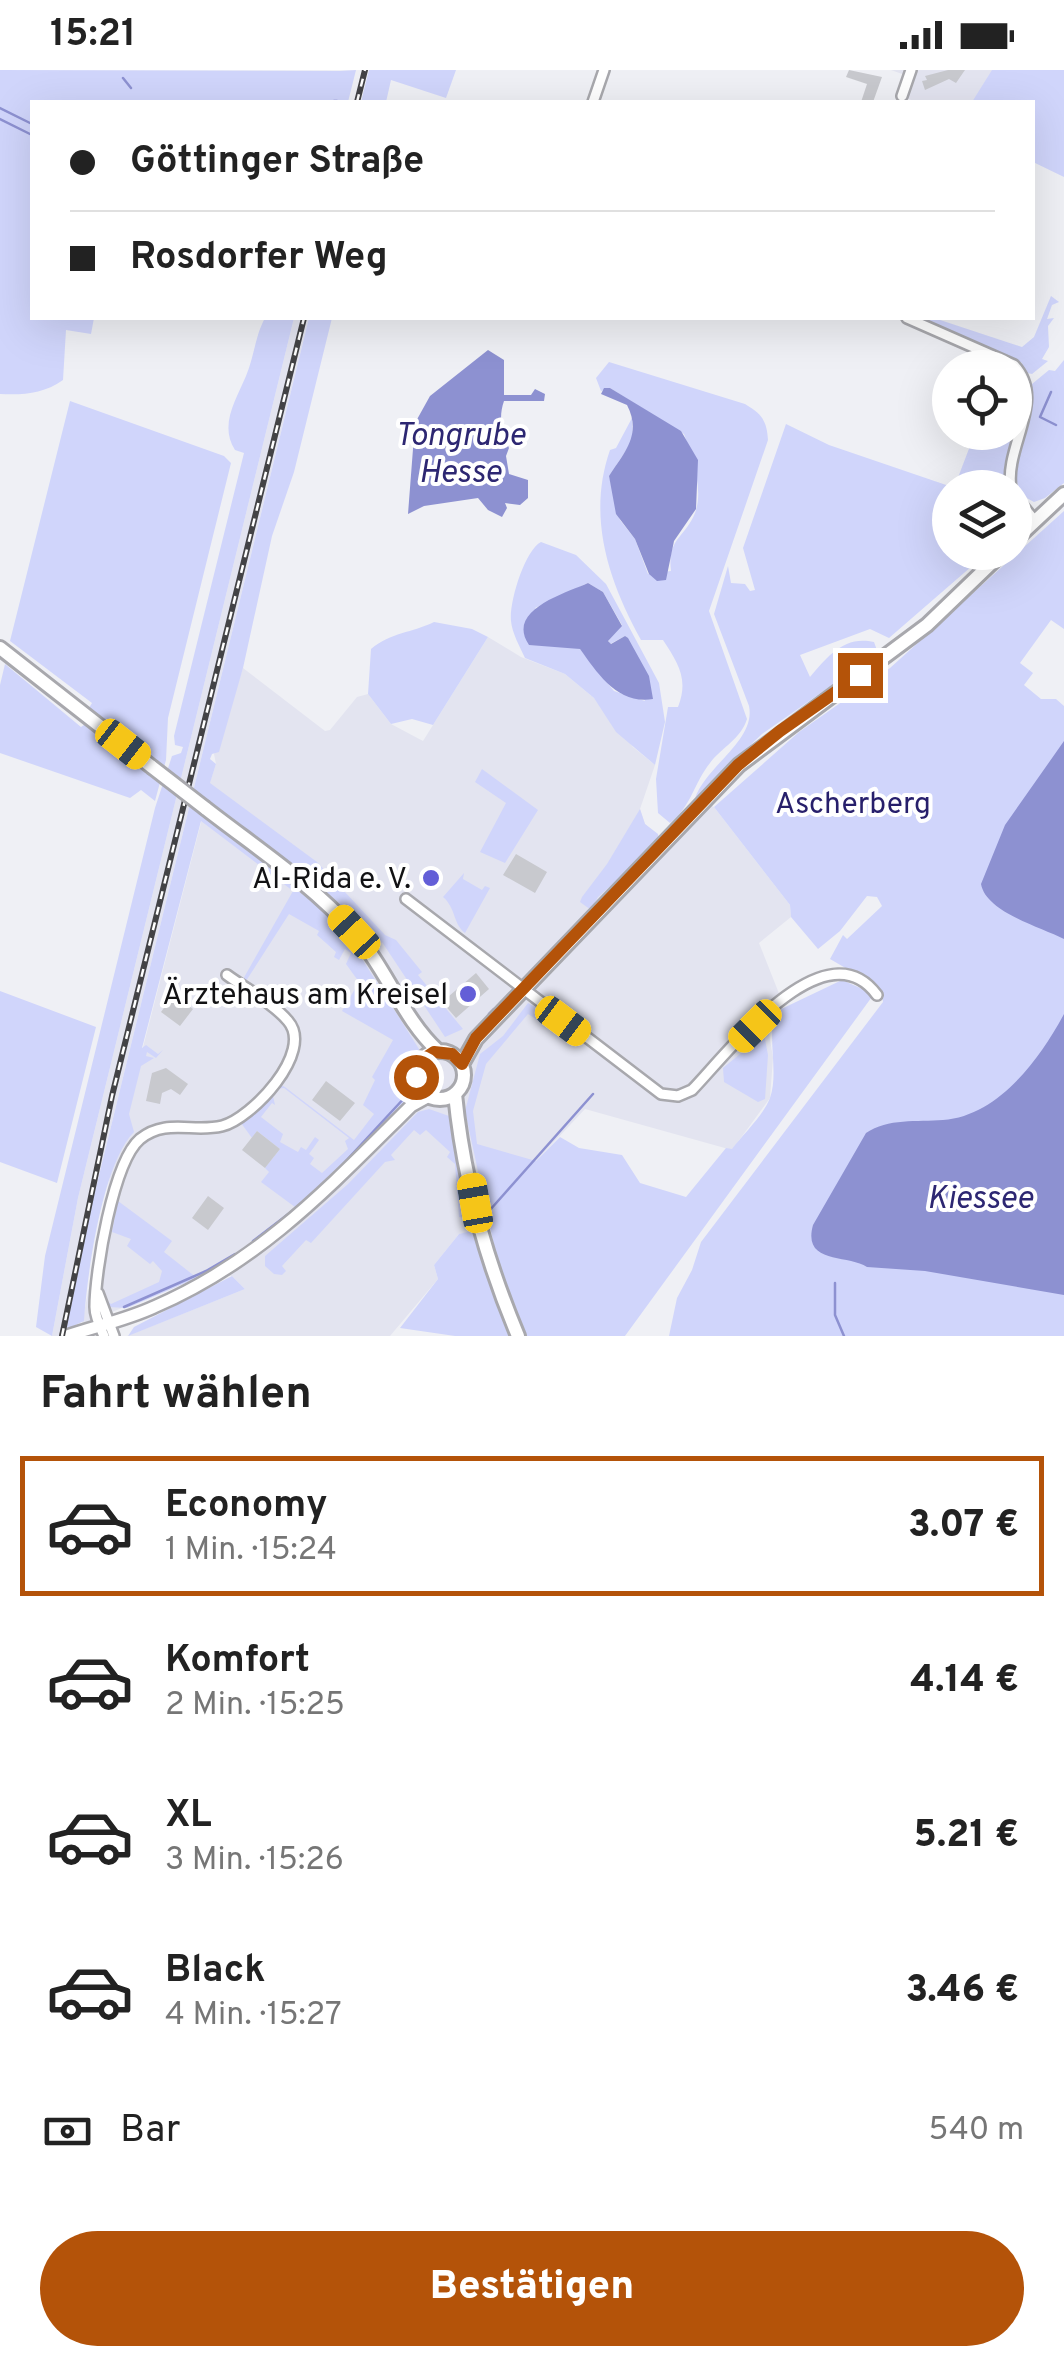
<!DOCTYPE html>
<html lang="de">
<head>
<meta charset="utf-8">
<style>
	body { margin:0; font-family:Overpass,sans-serif; background:#f6f6f6; color:#222; height:100vh; display:flex; flex-direction:column; font-size:38px; white-space:nowrap }
	* { box-sizing:border-box; margin:0 }
	p { font-size:32px; color:#767676 }
	.icon { flex:none; width:55px; height:55px; fill:none; stroke:currentColor; stroke-width:2; stroke-linecap:round; stroke-linejoin:round }
	.map { position:relative; height:1266px; overflow:hidden }
	.side { display:flex; flex-direction:column; background:#fff; flex:1 }
	.side>* { flex:none }
	.hud { position:absolute; left:30px; top:30px; width:1005px; height:220px; border-radius:0px; box-shadow:0 10px 40px #0002; display:grid; align-content:center; height:220px; padding:0 40px; background:#fff }
	.fabs { position:absolute; left:932px; top:280px; display:grid; gap:20px }
	.fabs a { display:grid; place-items:center; width:100px; height:100px; border-radius:50%; background:#fff; box-shadow:0 10px 40px #0002; font-size:50px }
	.end { position:absolute; width:45px; height:45px; margin:-22px; border:12px solid #b45309; background:#fff; box-shadow:0 0 0 5px #fff }
	.from { border-radius:50% }
	.car { position:absolute; width:30px; height:60px; margin:-30px -15px; border-radius:12px; box-shadow:0 0 8px 2px #0007; background:linear-gradient(#f5c518 24%,#345 0 40%,#f5c518 0 76%,#345 0 86%,#f5c518 0) }
	.hud b { display:flex; align-items:center; gap:35px; height:95px; font-size:38px }
	.hud b+b { border-top:2px solid #e0e0e0 }
	.hud i { width:25px; height:25px; background:#222 }
	ul { padding:0; list-style:none }
	li { display:flex; align-items:center; gap:30px; height:140px; margin:0 20px 15px; padding:0 20px; border:5px solid transparent; border-radius:0px }
	li div { flex:1 }
	li b { display:block; font-size:38px }
	li em { font-style:normal; font-weight:800 }
	li.active { border-color:#b45309 }
	li>.icon { width:90px; height:90px; stroke-width:1.5 }
	h2 { padding:0 40px; font-size:45px; line-height:120px }
	.pay { display:flex; align-items:center; gap:25px; height:110px; padding:0 40px; font-size:38px }
	.pay p { margin-inline-start:auto }
	.button { display:flex; gap:20px; margin-top:auto; padding:20px 40px }
	.button a { flex:1; height:115px; border-radius:60px; background:#b45309; color:#fff; font-size:40px; font-weight:800; line-height:115px; text-align:center }
	.status { display:flex; justify-content:space-between; align-items:center; height:70px; padding:0 50px; background:#fff; direction:ltr }
	.status svg { height:28px; fill:currentColor }
	.map>svg:first-child { display:block }
	.built { fill:#e3e4f0 }
	.green { fill:#d0d5fb; fill-rule:evenodd }
	.water { fill:#8d91d1 }
	.lines { fill:none; stroke-linecap:round; stroke-linejoin:round }
	.stream { stroke:#8d91d1; stroke-width:2.5 }
	.building { fill:#c8c9ce }
	.minor-casing { stroke:#a8a8ad; stroke-width:14 }
	.tertiary-casing { stroke:#a8a8ad; stroke-width:16 }
	.secondary-casing { stroke:#a8a8ad; stroke-width:18 }
	.minor { stroke:#fff; stroke-width:9 }
	.tertiary { stroke:#fff; stroke-width:11 }
	.secondary { stroke:#fff; stroke-width:12 }
	.rail-casing { stroke:#434346; stroke-width:6 }
	.rail { stroke:#fff; stroke-width:2.5; stroke-dasharray:8; stroke-linecap:butt }
	.secondary-bridge-casing { stroke:#a8a8ad; stroke-width:18; stroke-linecap:butt }
	.secondary-bridge { stroke:#fff; stroke-width:12 }
	.route { stroke:#b45309; stroke-width:12 }
	.poi-dot { fill:#635ed7; stroke:#fff; stroke-width:4 }
	.labels { text-anchor:middle; stroke-width:8; stroke-linejoin:round; paint-order:stroke }
	.park-label { font-size:30px; fill:#271f6b; stroke:#fff }
	.poi-label { font-size:30px; fill:#121214; stroke:#fff; text-anchor:end }
	.water-label { font-size:32px; font-style:italic; fill:#2d2772; stroke:#fff }
</style>
</head>
<body>
<div class="status"><b>15:21</b><svg viewBox="0 0 49 12"><path d="M0 12V9h3v3zM5 12V6h3v6zM10 12V3h3v9zM15 12V0h3v12zM26 1h20v11H26zM47 4h2v5h-2z"/></svg></div>
<div class="map">
<svg width="1064" height="1266" viewBox="0 0 1064 1266">
	<rect width="100%" height="100%" fill="#eff0f5"/>
	<path class="built" d="M891,0H1064L1032,32H916L899,25L905,5Z
		M294,248H309L93,1130L65,1266H52L78,1128Z
		M488,567L521,587L565,604L594,628L633,677L655,695L640,739L645,754L660,767L695,728L714,737L790,835L791,847L759,873L780,926L769,963L773,988L770,1028L732,1080L585,1039L491,1139L475,1161L459,1164L434,1195L438,1209L390,1266H127L245,1219L232,1206L204,1205L82,1254L111,1101L203,745L200,742L216,694L214,684L243,598L325,661L330,660L357,627L368,624L391,654L423,671Z"/>
	<path class="green" d="M0,0L340,1L356,0L348,32H32V248H94L91,264L66,260L63,310C43,324 24,325 0,324Z
		M369,0H456L446,28L391,10L386,32H361Z
		M992,0H1064V107L1033,92L1032,32H972Z
		M1051,226L1059,232L1052,235L1047,249L1054,248L1048,256L1049,277L1042,289L1048,291L1032,304L1023,302L1022,293L920,248H934L1022,277L1034,267Z
		M265,248H294L78,1128L52,1266L36,1257L45,1186L155,738L172,686L181,683L183,677L175,675L174,666L244,383L235,380C219,355 236,330 246,306C254,288 255,266 265,248Z
		M309,248H332L294,402L272,466L243,598L219,682L212,684L210,689L216,694L210,713L317,792L385,865L396,870L422,902L418,905L463,959L445,967L382,872L378,876L338,832L205,729L200,743L325,842L359,884L419,979C420,986 414,1020 411,1026L299,1140L261,1112L269,1102L265,1098L280,1079L257,1061L252,1068L241,1053L273,1026L275,1035L272,1033L261,1047L283,1064L280,1072L298,1082L301,1077L306,1080L315,1067L319,1070L309,1084L314,1088L310,1094L322,1103L348,1079L345,1071L349,1068L284,1018L276,1019L279,1014L285,1017L354,1070L374,1044L363,1035L375,1010L372,1007L393,970L342,941L359,912L346,894L351,883L345,879L339,890L334,887L336,882L317,865L319,861L289,844L246,911L265,927L242,911L293,821L201,751L142,978L146,975L158,984L163,980L156,988L147,982L146,986L154,988L141,996L129,1044L134,1062C102,1094 87,1205 84,1251L69,1258L65,1266L93,1130Z
		M1064,290V413L1045,428L1034,432L1021,425L1015,405L1016,391L1032,314L1049,300L1055,301Z
		M609,292L745,334C762,344 767,351 768,370L709,541L747,649C741,669 722,677 710,693C694,713 691,737 670,753L658,743L656,709L668,637H678C689,609 678,593 663,570H641C608,510 587,446 610,380L616,378L632,348L633,370L609,406L620,450L635,469L648,504L671,501C667,468 685,468 695,443C704,420 692,386 684,364L610,318L601,321L596,308Z
		M1015,304C1037,338 1000,381 1006,417L954,418L975,363L1015,362Z
		M70,331L224,386L231,393L168,648L166,690L155,731L141,720L130,728L0,683V615L5,594L81,657L87,653L155,706L160,693L89,638L92,633L10,571Z
		M786,354L829,375L952,417L950,482L987,483L889,568L870,559L800,585L810,607C827,587 844,565 874,572L878,583L762,664L695,728C707,695 756,670 749,636L714,544L728,496L731,513L745,514L750,521L755,520L743,478Z
		M1064,441V559L1051,550L1020,593L1033,603L1024,615L1041,629H1056L1064,636V1266H669L677,1228L692,1200L701,1172L883,932L882,925L861,907L830,889L843,865L847,869L882,836L877,827L867,826L840,861L818,879L791,847L790,835L714,737L799,662L890,598Z
		M541,472L576,485L606,514L659,613L665,652L655,695L616,662L594,628L565,604L525,588C520,577 512,563 511,551C509,532 525,480 541,472ZM588,513L603,522L622,555L608,570L610,574L625,566L645,631L614,621L580,579L570,576L535,538Z
		M434,552L472,559L488,567L433,655L412,649L391,654L368,624L371,579C391,562 412,563 434,552Z
		M482,699L538,740L505,793L480,782L506,733L475,712Z
		M640,739L645,754L658,764L659,773L598,827L591,840L580,832L582,827L607,794Z
		M464,803L463,809L482,820L485,816L490,818L465,863C453,854 456,838 443,827Z
		M842,910L874,924L625,1266H527L498,1194L465,1041L480,984L503,966L528,933L548,944L542,953L528,944L486,994L473,1041L477,1074L536,1091L560,1067L579,1078L622,1085L640,1113L686,1127L726,1078L732,1079C743,1064 763,1046 770,1028C779,1002 767,970 775,942Z
		M0,921L96,957L57,1113L0,1092Z
		M764,964L768,985L765,1029L758,1032L724,1012L723,998Z
		M429,1039L449,1046L460,1076L470,1149L459,1147L455,1094L447,1087L450,1082L426,1060L420,1065L414,1060L391,1085L395,1090L385,1092L311,1173L306,1170L282,1196L286,1201L282,1205L274,1204L265,1196V1186L348,1114L418,1042Z
		M118,1131L172,1171L164,1182L197,1208L127,1238L108,1237L106,1230L111,1234L159,1212L162,1201L153,1191L150,1194L127,1176L131,1169L112,1162Z
		M471,1161L476,1162L514,1266H455L400,1258L438,1209L434,1195L459,1164Z
		M232,1206L245,1219L128,1266L134,1257Z"/>
	<path class="water" d="M488,280L504,290V325H531L535,319L545,324L544,331H504C498,348 502,362 509,378L506,386L509,404L528,410V428L520,435L505,433L507,438L502,447L488,440L478,428L424,436L408,444L415,353L430,326Z
		M604,318H610L681,361L698,390L696,439L674,471L666,510L657,511L649,504L635,469L616,444L609,406C625,382 642,364 627,335L601,324Z
		M588,513L603,522L622,556L608,571L611,574L625,566L628,568L649,606L653,629C618,635 598,604 580,579L529,575C505,540 566,523 588,513Z
		M1064,671V869C1040,857 986,842 981,814L1005,755Z
		M1064,944V1225L925,1201L867,1197C848,1184 802,1195 813,1155L866,1063C888,1048 917,1052 943,1050C998,1046 1040,989 1064,944Z"/>
	<g class="lines">
		<path class="stream" d="M123,8L131,18
			M334,31H337
			M0,38L32,54
			M0,49L32,65
			M1051,322L1040,347L1056,355
			M489,944L494,939
			M723,979L740,962
			M332,1106L407,1025
			M490,1140L593,1024
			M253,1171L300,1135
			M835,1213V1245L844,1266
			M124,1237L206,1201L235,1184"/>
	</g>
	<path class="building" d="M849,0L882,7L873,32H861L867,14L846,7Z
		M948,0H965L956,13L949,9L925,20L922,11L927,10L925,6Z
		M516,784L547,802L535,823L503,805Z
		M476,903L489,919L456,948L442,932Z
		M174,924L193,939L180,956L161,942Z
		M166,998L188,1014L180,1025L171,1019L162,1023L160,1034L146,1031L152,1003Z
		M326,1011L355,1033L340,1051L312,1030Z
		M257,1061L280,1079L265,1098L242,1080Z
		M208,1126L224,1138L208,1160L192,1148Z"/>
	<g class="lines">
		<defs>
			<path id="minor" d="M902,26L911,0
				M593,32L604,0
				M907,248L1014,295C1047,330 1004,377 1011,418
				M1015,426L1035,451
				M406,829L661,1024L678,1026L692,1020C727,984 825,854 877,925
				M98,1223L114,1266
				M104,1266C100,1257 95,1247 95,1237C95,1202 113,1092 140,1069C166,1048 193,1063 222,1056C251,1049 315,982 288,951C273,933 246,919 227,905"/>
			<path id="tertiary" d="M411,1036L419,1016
				M67,1266C96,1256 126,1250 154,1237C261,1191 330,1116 411,1036L429,1026"/>
			<path id="secondary" d="M1015,470L1064,424
				M0,578L152,697
				M205,738C255,777 312,814 354,862C386,898 403,949 438,981
				M416 1005a24 24 0 1 1 48 0a24 24 0 1 1-48 0Z
				M462,994L476,969L739,695L927,555L1003,482
				M455,1024C463,1106 486,1190 518,1266"/>
		</defs>
		<use href="#minor" class="minor-casing"/>
		<use href="#tertiary" class="tertiary-casing"/>
		<use href="#secondary" class="secondary-casing"/>
		<use href="#minor" class="minor"/>
		<use href="#tertiary" class="tertiary"/>
		<use href="#secondary" class="secondary"/>
		<defs>
			<path id="rail" d="M357,32L365,0
				M62,1266L112,1026L304,248"/>
		</defs>
		<use href="#rail" class="rail-casing"/>
		<use href="#rail" class="rail"/>
		<defs>
			<path id="secondary-bridge" d="M152,697L205,738"/>
		</defs>
		<use href="#secondary-bridge" class="secondary-bridge-casing"/>
		<use href="#secondary-bridge" class="secondary-bridge"/>
	</g>
	<g class="lines">
		<path class="route" d="M416,1007L422,990L434,982L452,984L462,994L476,968L738,695L780,661L860,605"/>
	</g>
	<g class="poi-dot">
		<circle cx="431" cy="808" r="10"/>
		<circle cx="468" cy="924" r="10"/>
	</g>
	<g class="labels">
		<g class="park-label">
			<text x="853" y="743">Ascherberg</text>
		</g>
		<g class="poi-label">
			<text x="411" y="818">Al-Rida e. V.</text>
			<text x="448" y="934">Ärztehaus am Kreisel</text>
		</g>
		<g class="water-label">
			<text x="460" y="375">Tongrube<tspan x="460" dy="37">Hesse</tspan></text>
			<text x="980" y="1138">Kiessee</text>
		</g>
	</g>
</svg>
<div class="fabs">
<a><svg class="icon" aria-label="locate" viewBox="0 0 24 24"><circle cx="12" cy="12" r="6"/><path d="M12 2v4M12 18v4M2 12h4M18 12h4"/></svg></a>
<a><svg class="icon" aria-label="layers" viewBox="0 0 24 24"><path d="M12 4l9 5-9 5-9-5zM3 14l9 5 9-5"/></svg></a>
</div>
<i class="end from" style="left:416px;top:1007px"></i>
<i class="end" style="left:860px;top:605px"></i>
<i class="car" style="left:123px;top:674px;rotate:128deg"></i>
<i class="car" style="left:354px;top:862px;rotate:317deg"></i>
<i class="car" style="left:563px;top:951px;rotate:127deg"></i>
<i class="car" style="left:755px;top:956px;rotate:225deg"></i>
<i class="car" style="left:475px;top:1133px;rotate:350deg"></i>
<div class="hud">
<b><i class="from"></i>Göttinger Straße</b>
<b><i></i>Rosdorfer Weg</b>
</div>
</div>
<section class="side">
<h2>Fahrt wählen</h2>
<ul>
<li class="active"><svg class="icon" aria-label="car" viewBox="0 0 24 24"><path d="M5 17H2v-5l4-1 3-4h7l3 4 3 1v5h-3M9 17h6M6 11h13"/><circle cx="7" cy="17" r="2"/><circle cx="17" cy="17" r="2"/></svg><div><b>Economy</b><p>1 Min. · 15:24</p></div><em>3.07 €</em></li>
<li><svg class="icon" aria-label="car" viewBox="0 0 24 24"><path d="M5 17H2v-5l4-1 3-4h7l3 4 3 1v5h-3M9 17h6M6 11h13"/><circle cx="7" cy="17" r="2"/><circle cx="17" cy="17" r="2"/></svg><div><b>Komfort</b><p>2 Min. · 15:25</p></div><em>4.14 €</em></li>
<li><svg class="icon" aria-label="car" viewBox="0 0 24 24"><path d="M5 17H2v-5l4-1 3-4h7l3 4 3 1v5h-3M9 17h6M6 11h13"/><circle cx="7" cy="17" r="2"/><circle cx="17" cy="17" r="2"/></svg><div><b>XL</b><p>3 Min. · 15:26</p></div><em>5.21 €</em></li>
<li><svg class="icon" aria-label="car" viewBox="0 0 24 24"><path d="M5 17H2v-5l4-1 3-4h7l3 4 3 1v5h-3M9 17h6M6 11h13"/><circle cx="7" cy="17" r="2"/><circle cx="17" cy="17" r="2"/></svg><div><b>Black</b><p>4 Min. · 15:27</p></div><em>3.46 €</em></li>
</ul>
<div class="pay"><svg class="icon" aria-label="cash" viewBox="0 0 24 24"><path d="M3 7h18v10H3z"/><circle cx="12" cy="12" r="2"/></svg>Bar<p>540 m</p></div>
<div class="button"><a>Bestätigen</a></div>
</section>
</body>
</html>
